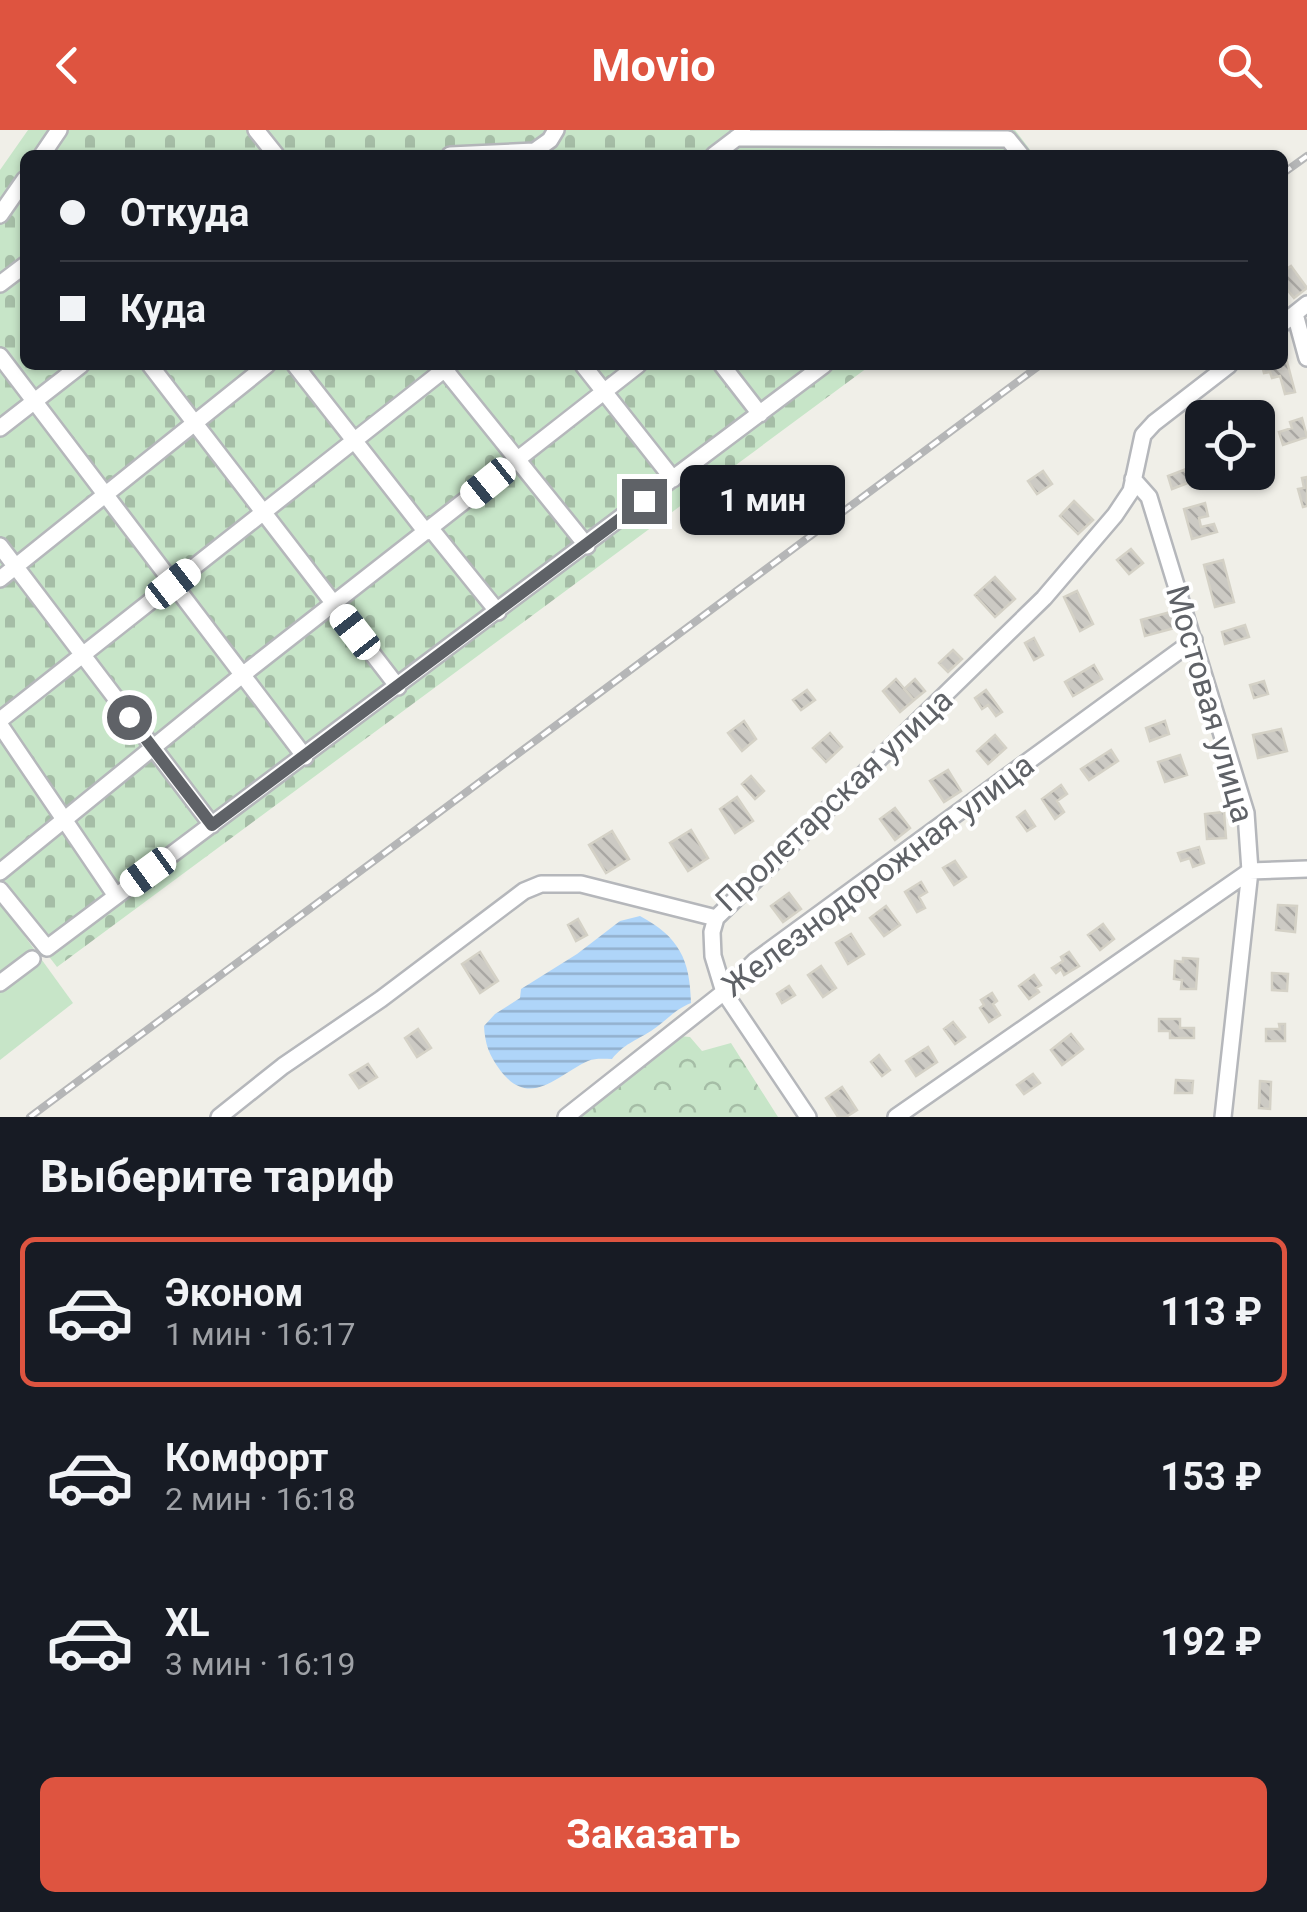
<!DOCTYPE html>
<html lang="ru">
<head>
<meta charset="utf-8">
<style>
	body { margin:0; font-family:Roboto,sans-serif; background:#20242c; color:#f1f3f6; height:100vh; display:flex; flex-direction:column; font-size:38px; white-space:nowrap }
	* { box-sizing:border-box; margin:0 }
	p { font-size:32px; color:#9ea1a6 }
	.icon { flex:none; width:55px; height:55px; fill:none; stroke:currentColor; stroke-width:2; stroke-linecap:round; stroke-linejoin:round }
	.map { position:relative; height:987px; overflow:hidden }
	.sheet { display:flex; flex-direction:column; background:#171b24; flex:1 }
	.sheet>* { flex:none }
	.banner { position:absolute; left:20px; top:20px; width:1268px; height:220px; border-radius:15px; box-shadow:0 2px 8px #0004; display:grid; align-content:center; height:220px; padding:0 40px; background:#171b24 }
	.fabs { position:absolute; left:1185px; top:270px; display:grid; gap:20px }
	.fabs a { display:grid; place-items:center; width:90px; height:90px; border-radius:15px; background:#171b24; box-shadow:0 2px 8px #0004; font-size:50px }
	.end { position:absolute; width:45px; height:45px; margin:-22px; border:12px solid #5f6267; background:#fff; box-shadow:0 0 0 5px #fff }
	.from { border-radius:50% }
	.bubble { position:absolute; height:70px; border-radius:15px; background:#171b24; box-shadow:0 2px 8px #0004; font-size:32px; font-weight:700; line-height:70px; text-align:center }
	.car { position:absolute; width:30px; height:60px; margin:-30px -15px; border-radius:12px; box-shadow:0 0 8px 2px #0007; background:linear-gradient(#fff 24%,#345 0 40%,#fff 0 76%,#345 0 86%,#fff 0) }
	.banner b { display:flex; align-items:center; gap:35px; height:95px; font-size:38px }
	.banner b+b { border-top:2px solid #363941 }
	.banner i { width:25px; height:25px; background:#f1f3f6 }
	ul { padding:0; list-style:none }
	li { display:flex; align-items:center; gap:30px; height:150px; margin:0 20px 15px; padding:0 20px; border:5px solid transparent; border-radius:15px }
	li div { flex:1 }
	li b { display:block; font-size:38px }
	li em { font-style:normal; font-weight:700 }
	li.selected { border-color:#de5440 }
	li>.icon { width:90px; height:90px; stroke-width:1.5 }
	h2 { padding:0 40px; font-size:45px; line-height:120px }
	.button { display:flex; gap:20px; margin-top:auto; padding:20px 40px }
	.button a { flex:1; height:115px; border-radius:15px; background:#de5440; color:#fff; font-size:40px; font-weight:700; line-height:115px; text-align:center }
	header { display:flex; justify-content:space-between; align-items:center; height:130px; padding:0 40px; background:#de5440; color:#fff; font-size:45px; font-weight:700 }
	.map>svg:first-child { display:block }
	.green { fill:#c7e5c8 }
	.forest { fill:url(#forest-crowns) }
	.cemetery { fill:url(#cemetery-stones) }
	.water { fill:url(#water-rules) }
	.building { fill:url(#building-back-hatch); stroke:#d4d1c6; stroke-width:2.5 }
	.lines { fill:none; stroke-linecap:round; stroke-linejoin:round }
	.minor-casing { stroke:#b5b7bb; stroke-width:20 }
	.minor { stroke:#fff; stroke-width:15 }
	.rail-casing { stroke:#b5b6b7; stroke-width:8 }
	.rail { stroke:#fff; stroke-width:4; stroke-dasharray:11; stroke-linecap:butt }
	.route { stroke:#5f6267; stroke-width:12 }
	.labels { text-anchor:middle; stroke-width:8; stroke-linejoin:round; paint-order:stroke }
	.street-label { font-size:32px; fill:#5f6267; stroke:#fff }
</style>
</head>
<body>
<header><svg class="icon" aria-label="back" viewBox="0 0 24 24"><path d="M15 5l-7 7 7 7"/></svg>Movio<svg class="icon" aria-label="search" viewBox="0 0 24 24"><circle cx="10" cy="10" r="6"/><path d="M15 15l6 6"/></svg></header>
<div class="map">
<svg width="1307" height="987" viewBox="0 0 1307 987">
	<defs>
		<pattern id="forest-crowns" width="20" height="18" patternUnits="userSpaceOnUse" patternTransform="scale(2.5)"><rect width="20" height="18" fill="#c7e5c8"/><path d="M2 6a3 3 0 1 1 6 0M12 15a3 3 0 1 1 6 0" fill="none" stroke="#a5bda6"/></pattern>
		<pattern id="cemetery-stones" width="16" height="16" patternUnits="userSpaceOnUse" patternTransform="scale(2.5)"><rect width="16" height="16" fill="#c7e5c8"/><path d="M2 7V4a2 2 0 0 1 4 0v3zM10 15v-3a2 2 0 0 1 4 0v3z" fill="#a5bda6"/></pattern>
		<pattern id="water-rules" width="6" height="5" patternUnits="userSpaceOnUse" patternTransform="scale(2.5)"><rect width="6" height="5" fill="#afd5f9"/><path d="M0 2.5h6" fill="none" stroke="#92b0cd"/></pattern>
		<pattern id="building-back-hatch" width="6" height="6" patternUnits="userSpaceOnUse" patternTransform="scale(2.5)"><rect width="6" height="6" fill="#cccac4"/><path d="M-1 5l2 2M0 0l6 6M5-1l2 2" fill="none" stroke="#a9a7a3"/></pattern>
	</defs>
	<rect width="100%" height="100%" fill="#f0efe8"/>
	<path class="green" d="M0,772L73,873L0,930Z"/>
	<path class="forest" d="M679,906L690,907L702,921L731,913L778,987H566Z"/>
	<path class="cemetery" d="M28,0H1015L1034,25H25V235H871L57,837L0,763V40Z"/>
	<path class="water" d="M640,786C679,807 690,829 691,873C674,880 666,891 651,901C635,911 624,914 612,929C604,929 595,928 588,931C557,945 530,980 500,940C489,925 485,914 484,896L495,884L520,868L521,859L577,824L620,791Z"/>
	<path class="building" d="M1291,136L1307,158L1294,168L1282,153V142Z
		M1285,224L1295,262L1285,264L1280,246L1272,248L1270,242L1264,243L1262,235H1282Z
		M1224,273L1230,288H1208L1205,282Z
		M1302,288L1307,307L1283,315L1279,302L1292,298L1290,292Z
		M1189,338L1193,351L1172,359L1168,346Z
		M1043,341L1052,354L1037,364L1028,351Z
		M1307,347V376L1303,377L1298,359L1304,358L1302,348Z
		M1074,371L1093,390L1078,404L1060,386Z
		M1205,373L1208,386L1199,388L1201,397L1214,394L1217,402L1192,409L1184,379Z
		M1131,419L1143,433L1129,444L1117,430Z
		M1223,430L1234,472L1215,477L1204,435Z
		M995,447L1015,469L995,487L975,465Z
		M1077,461L1093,494L1080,501L1064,467Z
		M1174,481L1178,497L1145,506L1141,490Z
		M1245,495L1249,507L1225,514L1222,502Z
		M1034,508L1043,525L1034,530L1025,513Z
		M953,520L962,529L948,542L939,533Z
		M1094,535L1102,549L1073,566L1065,552Z
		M896,549L914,570L900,582L883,561Z
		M915,549L925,561L914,570L904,559Z
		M1264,551L1268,564L1254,568L1250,555Z
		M807,560L815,570L801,580L793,570Z
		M986,560L1002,582L996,586L988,575L982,579L975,568Z
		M744,591L756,609L742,621L728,603Z
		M1165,591L1169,604L1150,611L1146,598Z
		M1281,599L1287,621L1258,628L1253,605Z
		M830,603L842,617L826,632L813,618Z
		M995,605L1006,618L988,634L977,621Z
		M1111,620L1118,631L1089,650L1081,639Z
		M1180,625L1187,645L1165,652L1158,632Z
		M948,640L961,661L944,672L930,651Z
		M751,646L764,661L755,669L742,654Z
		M1061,655L1067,664L1057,671L1064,682L1055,689L1042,669Z
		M737,667L753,691L735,703L720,679Z
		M895,678L910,698L895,710L880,689Z
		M1025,681L1035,696L1027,701L1017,687Z
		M1224,682L1226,708L1207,709L1205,684Z
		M691,700L708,728L688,741L670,713Z
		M612,701L629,729L606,743L589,715Z
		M1199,717L1204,733L1193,737L1190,728L1181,731L1178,723Z
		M955,731L966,747L954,755L943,738Z
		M921,752L927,762L919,767L925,778L917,782L905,762Z
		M789,763L801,779L783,792L771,776Z
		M1278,775L1297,776L1295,802L1276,800Z
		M886,776L900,795L884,806L870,788Z
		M578,789L587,805L576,811L568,795Z
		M1103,794L1114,809L1100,820L1088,805Z
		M851,804L864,824L848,834L836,813Z
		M480,822L498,851L480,863L462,834Z
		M1069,822L1079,836L1064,845L1061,839L1056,843L1052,838L1063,831L1061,827Z
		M1183,828L1198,829L1196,859H1181L1182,850L1174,849L1175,831L1183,832Z
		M821,836L836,858L823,867L808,845Z
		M1272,843L1288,844L1287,861L1272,860Z
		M1034,845L1041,855L1036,858L1039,862L1029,869L1019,856Z
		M789,856L795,865L782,873L777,864Z
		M992,863L997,871L993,874L1000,885L989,892L980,878L984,875L981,870Z
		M1159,889H1180V898H1194V908H1170V901H1159Z
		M953,892L965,907L955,914L944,899Z
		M1279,894H1285V911H1266V899H1280Z
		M418,899L431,918L417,927L405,908Z
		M1071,904L1083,919L1062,935L1051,920Z
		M928,917L937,932L916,946L906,931Z
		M879,925L890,940L882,946L871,932Z
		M368,934L377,947L359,958L350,945Z
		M1033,944L1040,953L1024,964L1017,955Z
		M1176,950L1193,951L1192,963H1175Z
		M1260,951L1271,952L1270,979L1259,978Z
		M842,957L857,980L846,987H838L826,968Z"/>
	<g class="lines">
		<defs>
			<path id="minor" d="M256,0L276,25
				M736,8L1008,9L1021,25
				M42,25L59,0
				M450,25L534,21
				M529,25L550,10L556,0
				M714,25L743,3
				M0,85L25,49
				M0,154L25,135
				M1295,184L1307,228
				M1282,194L1307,174
				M0,226L305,627
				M150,235L398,557
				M295,235L426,402
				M441,235L587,416
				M583,235L673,349
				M722,235L760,284
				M0,298L81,235
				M1133,349L1149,367L1246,683L1250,741L1223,987
				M431,399L498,482
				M0,416L212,695
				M0,449L267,235
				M0,590L450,235
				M0,595L116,766
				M0,742L241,546L638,235
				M0,760L47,818L824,235
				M716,788L712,802L713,826L724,862L808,987
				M0,853L32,829
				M219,987L283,936L381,869L524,761L541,754H581L716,788L1044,468L1115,385L1131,361L1143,305L1154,293L1229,235
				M566,987L724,862L755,831L1194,510
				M896,987L1250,741L1307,739"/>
		</defs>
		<use href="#minor" class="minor-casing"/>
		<use href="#minor" class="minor"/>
		<defs>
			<path id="rail" d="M1282,44L1307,26
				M30,987L1040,235"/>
		</defs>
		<use href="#rail" class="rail-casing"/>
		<use href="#rail" class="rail"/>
	</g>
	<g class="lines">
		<path class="route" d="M129,587L212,695L644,371"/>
	</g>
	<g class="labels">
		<g class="street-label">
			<text transform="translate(1210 574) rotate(74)" y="11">Мостовая улица</text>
			<text transform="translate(834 670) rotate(-43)" y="11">Пролетарская улица</text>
			<text transform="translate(878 745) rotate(-37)" y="11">Железнодорожная улица</text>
		</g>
	</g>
</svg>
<div class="fabs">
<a><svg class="icon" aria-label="locate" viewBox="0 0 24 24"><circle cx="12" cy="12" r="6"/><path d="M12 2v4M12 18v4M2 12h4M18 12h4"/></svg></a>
</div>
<i class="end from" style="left:129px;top:587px"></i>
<i class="end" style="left:644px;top:371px"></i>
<div class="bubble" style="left:680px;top:335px;width:165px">1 мин</div>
<i class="car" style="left:488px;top:353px;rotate:231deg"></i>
<i class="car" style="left:173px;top:454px;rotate:52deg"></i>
<i class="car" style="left:355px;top:502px;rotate:322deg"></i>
<i class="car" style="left:148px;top:742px;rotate:234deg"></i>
<div class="banner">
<b><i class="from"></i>Откуда</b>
<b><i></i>Куда</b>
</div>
</div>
<section class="sheet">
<h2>Выберите тариф</h2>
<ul>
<li class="selected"><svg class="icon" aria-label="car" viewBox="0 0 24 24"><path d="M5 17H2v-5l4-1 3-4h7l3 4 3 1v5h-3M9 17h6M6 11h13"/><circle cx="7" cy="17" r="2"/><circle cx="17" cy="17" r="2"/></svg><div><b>Эконом</b><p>1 мин · 16:17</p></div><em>113 ₽</em></li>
<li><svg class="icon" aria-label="car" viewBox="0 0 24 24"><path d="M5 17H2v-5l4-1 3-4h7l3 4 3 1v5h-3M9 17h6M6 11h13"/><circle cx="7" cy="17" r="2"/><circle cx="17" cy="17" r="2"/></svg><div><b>Комфорт</b><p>2 мин · 16:18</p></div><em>153 ₽</em></li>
<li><svg class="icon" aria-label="car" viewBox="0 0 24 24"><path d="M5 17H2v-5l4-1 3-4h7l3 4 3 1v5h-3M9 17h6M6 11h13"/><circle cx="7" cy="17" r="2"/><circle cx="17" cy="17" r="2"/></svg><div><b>XL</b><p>3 мин · 16:19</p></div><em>192 ₽</em></li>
</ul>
<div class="button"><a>Заказать</a></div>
</section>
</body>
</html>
